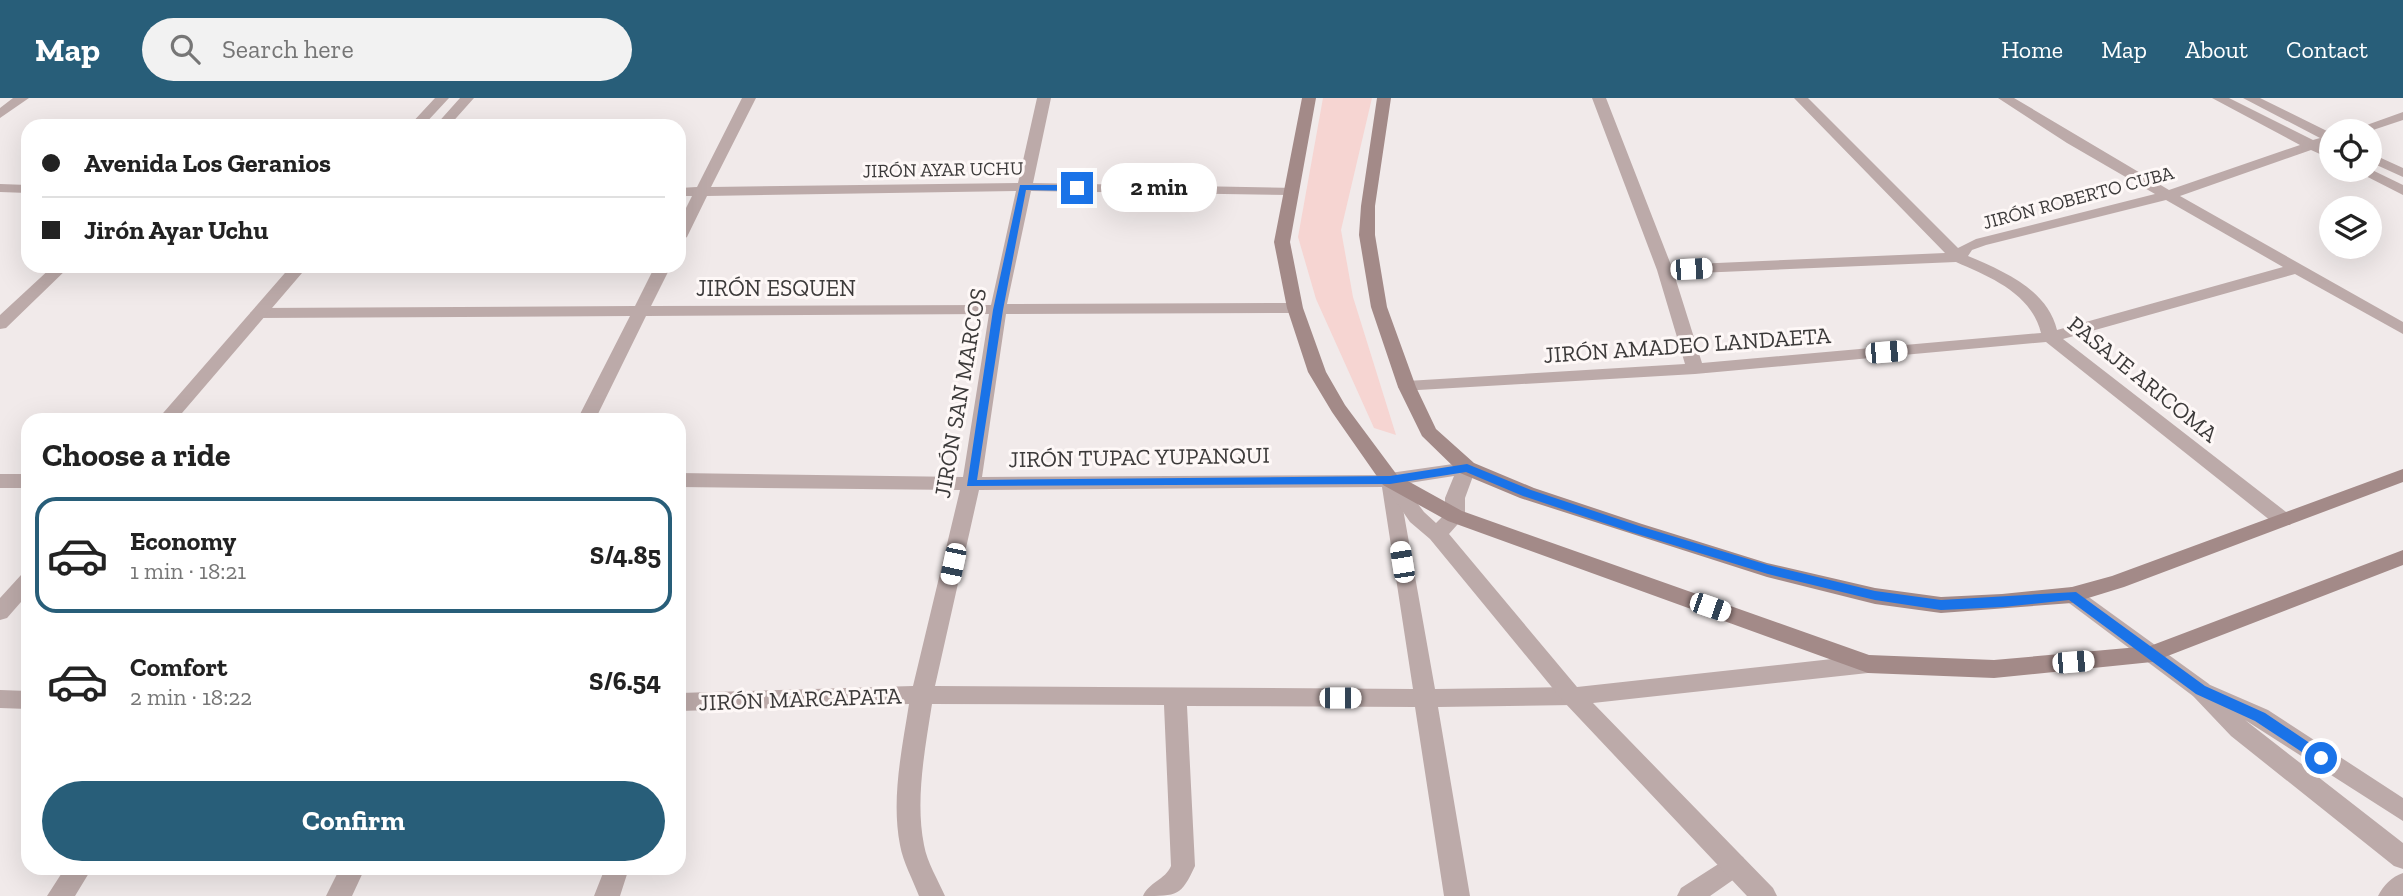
<!DOCTYPE html>
<html lang="en">
<head>
<meta charset="utf-8">
<style>
	body { margin:0; font-family:"Zilla Slab",serif; background:#f2f2f2; color:#222; height:100vh; display:flex; flex-direction:column; font-size:26px; white-space:nowrap }
	* { box-sizing:border-box; margin:0 }
	p { font-size:23px; color:#767676 }
	.icon { flex:none; width:38px; height:38px; fill:none; stroke:currentColor; stroke-width:2; stroke-linecap:round; stroke-linejoin:round }
	.map { position:relative; flex:1; overflow:hidden }
	.sheet { position:absolute; left:21px; top:315px; width:665px; height:462px; display:flex; flex-direction:column; background:#fff; border-radius:21px; box-shadow:0 7px 28px #0002 }
	.sheet>* { flex:none }
	.top-card { position:absolute; left:21px; top:21px; width:665px; height:154px; border-radius:21px; box-shadow:0 7px 28px #0002; display:grid; align-content:center; height:154px; padding:0 21px; background:#fff }
	.fabs { position:absolute; left:2319px; top:21px; display:grid; gap:14px }
	.fabs a { display:grid; place-items:center; width:63px; height:63px; border-radius:50%; background:#fff; box-shadow:0 7px 28px #0002; font-size:35px }
	.end { position:absolute; width:32px; height:32px; margin:-16px; border:9px solid #1a73e8; background:#fff; box-shadow:0 0 0 4px #fff }
	.from { border-radius:50% }
	.bubble { position:absolute; height:49px; border-radius:24px; background:#fff; box-shadow:0 7px 28px #0002; font-size:23px; font-weight:700; line-height:49px; text-align:center }
	.car { position:absolute; width:21px; height:42px; margin:-21px -10px; border-radius:9px; box-shadow:0 0 5px 2px #0007; background:linear-gradient(#fff 24%,#345 0 40%,#fff 0 76%,#345 0 86%,#fff 0) }
	.top-card b { display:flex; align-items:center; gap:24px; height:66px; font-size:26px }
	.top-card b+b { border-top:2px solid #e0e0e0 }
	.top-card i { width:18px; height:18px; background:#222 }
	ul { padding:0; list-style:none }
	li { display:flex; align-items:center; gap:21px; height:116px; margin:0 14px 10px; padding:0 7px; border:4px solid transparent; border-radius:21px }
	li div { flex:1 }
	li b { display:block; font-size:26px }
	li em { font-style:normal; font-weight:700 }
	li.selected { border-color:#285e79 }
	li>.icon { width:63px; height:63px; stroke-width:1.5 }
	h2 { padding:0 21px; font-size:32px; line-height:84px }
	.button { display:flex; gap:14px; margin-top:auto; padding:14px 21px }
	.button a { flex:1; height:80px; border-radius:42px; background:#285e79; color:#fff; font-size:28px; font-weight:700; line-height:80px; text-align:center }
	header { display:flex; align-items:center; gap:42px; box-sizing:border-box; height:98px; padding:0 35px; background:#285e79; color:#fff }
	header strong { font-size:33px }
	nav { display:flex; gap:38px; margin-inline-start:auto; font-size:24px }
	.search { width:490px; height:63px; background:#f2f2f2; display:flex; align-items:center; gap:18px; box-sizing:border-box; padding:0 24px; border-radius:38px; color:#767676; font-size:26px }
	.map>svg:first-child { display:block }
	.green { fill:#f6d5d2 }
	.lines { fill:none; stroke-linecap:round; stroke-linejoin:round }
	.minor { fill:#bcaaa9; fill-rule:evenodd }
	.tertiary { fill:#bcaaa9; fill-rule:evenodd }
	.secondary { fill:#a38a88; fill-rule:evenodd }
	.route { fill:#1a73e8 }
	.labels { text-anchor:middle; stroke-width:6; stroke-linejoin:round; paint-order:stroke }
	.far-street-label { font-size:19px; fill:#3c3a3a; stroke:#fef8f7 }
	.street-label { font-size:23px; fill:#3c3a3a; stroke:#fef8f7 }
</style>
</head>
<body>
<header>
<strong>Map</strong>
<div class="search"><svg class="icon" aria-label="search" viewBox="0 0 24 24"><circle cx="10" cy="10" r="6"/><path d="M15 15l6 6"/></svg>Search here</div>
<nav><a>Home</a><a>Map</a><a>About</a><a>Contact</a></nav>
</header>
<div class="map">
<svg width="2403" height="798" viewBox="0 0 2403 798">
	<rect width="100%" height="100%" fill="#f1eaea"/>
	<path class="green" d="M1323,0H1372L1341,132L1353,199L1396,337L1374,330L1316,201L1298,139Z"/>
	<g class="lines">
		<path class="minor" d="M13,0H29L0,20V10Z
			M742,0H756L711,89L1018,85L1037,0H1051L1033,85L1297,90L1299,93L1297,96L1292,97L1031,93L1007,206L1295,205L1303,210L1295,215L1006,216L982,379L1397,377L1435,591L1572,589L1580,592L1583,598L1580,604L1572,607L1438,609L1470,798H1444L1415,609L1187,608L1195,768C1181,798 1178,798 1143,798C1149,784 1165,782 1171,768L1164,607L932,606C925,651 915,702 924,747C927,764 938,782 945,798H919C913,782 903,764 900,747C891,701 902,651 909,606L679,613V595L913,588L960,392L679,389V375L963,379L989,216L646,218L595,322H577L630,218L258,220L250,215L258,210L635,208L655,168H671L651,208L991,207L1016,93L707,98L687,139L679,144V124L692,98H679V90L697,89ZM1382,389L1413,591L935,588L979,392Z
			M1592,0H1606L1671,167L1945,155L1794,0H1808L1958,150L1976,141L2155,96L2067,45L1998,0H2014L2169,92L2300,47L2212,0H2229L2313,42L2320,40L2243,0H2260L2331,35V46L2324,48L2331,51V61L2311,52L2180,98L2403,224V236L2295,176L2063,241L2290,417L2293,422L2290,427H2276L2046,244L1695,276L1401,293L1398,289L1401,285L1407,283L1685,266L1657,172ZM2166,102L2283,169L2057,232C2047,191 2003,173 1968,158L1972,152L1986,147ZM1956,164C1990,179 2031,195 2041,235L1702,265L1674,176Z
			M2403,14V22L2370,33H2350Z
			M2370,55L2403,70V79L2370,64Z
			M2370,71L2403,87V97L2354,72Z
			M0,86L28,87V95L0,94Z
			M53,168H70L6,230L0,231V217Z
			M0,376H28V390H0Z
			M28,474V496L7,520L0,522V500L21,477Z
			M2072,489L2079,492L2209,586L2212,592L2209,598L2201,601L2193,598L2065,502L2062,497L2065,492Z
			M0,592L28,593V611L0,610Z
			M1734,756L1743,759L1746,767L1743,775L1710,798H1677L1681,790Z
			M65,770H92L75,798H47Z
			M340,770H365L352,798H326Z
			M605,770H629L620,798H594Z
			M2403,775V798H2378C2384,787 2391,779 2403,775Z"/>
		<path class="tertiary" d="M435,0H449L423,28H409Z
			M460,0H474L449,28H435Z
			M291,168H308L176,322H157Z
			M1467,364L1474,365L1476,370L1465,400V418L1449,436L1577,589L1868,557L1876,560L1879,566L1876,572L1868,575L1593,605L1773,790L1777,798H1747L1564,604L1430,441L1410,424L1381,382L1383,377L1390,375ZM1454,378L1445,400V416L1436,425L1424,414L1403,386Z
			M2201,583L2268,612L2403,700V723L2245,622L2403,745V771L2394,768L2231,638L2193,598L2190,592L2193,586Z"/>
		<path class="secondary" d="M1302,0H1316L1290,144L1303,210L1326,274L1345,307L1397,377L1462,413L1869,557L1994,562L2150,548L2403,452V467L2152,564L1994,580L1868,575L1448,423L1383,387L1332,314L1308,274L1287,210L1274,144Z
			M1377,0H1391L1375,108V137L1387,209L1416,289L1436,331L1474,365L1534,390L1642,426L1767,465L1875,490L1941,499L2002,496L2072,489L2112,478L2403,371V384L2124,489L2072,505L1941,515L1875,506L1767,479L1520,400L1460,375L1422,338L1398,289L1371,209L1359,137L1361,108Z"/>
	</g>
	<path class="route" d="M1020,87H1077L1081,90L1077,93L1026,92L1003,212L977,382L1390,378L1467,366L1531,392L1639,428L1768,467L1875,493L1941,502L2076,494L2205,588L2265,615L2326,656L2328,660L2321,665L2317,664L2255,623L2196,596L2069,502L2003,509L1941,512L1875,502L1768,476L1631,434L1523,398L1466,374L1390,386L967,388L993,212Z"/>
	<g class="labels">
		<g class="far-street-label">
			<text transform="translate(943 71) rotate(-1)" y="7">JIRÓN AYAR UCHU</text>
			<text transform="translate(2078 99) rotate(-15)" y="7">JIRÓN ROBERTO CUBA</text>
		</g>
		<g class="street-label">
			<text x="776" y="198">JIRÓN ESQUEN</text>
			<text transform="translate(1687 247) rotate(-4)" y="8">JIRÓN AMADEO LANDAETA</text>
			<text transform="translate(2143 281) rotate(39)" y="8">PASAJE ARICOMA</text>
			<text transform="translate(960 295) rotate(-80)" y="8">JIRÓN SAN MARCOS</text>
			<text transform="translate(1139 359) rotate(-1)" y="8">JIRÓN TUPAC YUPANQUI</text>
			<text transform="translate(800 601) rotate(-2)" y="8">JIRÓN MARCAPATA</text>
		</g>
	</g>
</svg>
<div class="fabs">
<a><svg class="icon" aria-label="locate" viewBox="0 0 24 24"><circle cx="12" cy="12" r="6"/><path d="M12 2v4M12 18v4M2 12h4M18 12h4"/></svg></a>
<a><svg class="icon" aria-label="layers" viewBox="0 0 24 24"><path d="M12 4l9 5-9 5-9-5zM3 14l9 5 9-5"/></svg></a>
</div>
<i class="end from" style="left:2321px;top:660px"></i>
<i class="end" style="left:1077px;top:90px"></i>
<div class="bubble" style="left:1101px;top:65px;width:116px">2 min</div>
<i class="car" style="left:1691px;top:171px;rotate:87deg"></i>
<i class="car" style="left:1886px;top:254px;rotate:85deg"></i>
<i class="car" style="left:1402px;top:464px;rotate:351deg"></i>
<i class="car" style="left:953px;top:466px;rotate:192deg"></i>
<i class="car" style="left:1710px;top:509px;rotate:109deg"></i>
<i class="car" style="left:2073px;top:564px;rotate:85deg"></i>
<i class="car" style="left:1340px;top:600px;rotate:90deg"></i>
<div class="top-card">
<b><i class="from"></i>Avenida Los Geranios</b>
<b><i></i>Jirón Ayar Uchu</b>
</div>
<section class="sheet">
<h2>Choose a ride</h2>
<ul>
<li class="selected"><svg class="icon" aria-label="car" viewBox="0 0 24 24"><path d="M5 17H2v-5l4-1 3-4h7l3 4 3 1v5h-3M9 17h6M6 11h13"/><circle cx="7" cy="17" r="2"/><circle cx="17" cy="17" r="2"/></svg><div><b>Economy</b><p>1 min · 18:21</p></div><em>S/4.85</em></li>
<li><svg class="icon" aria-label="car" viewBox="0 0 24 24"><path d="M5 17H2v-5l4-1 3-4h7l3 4 3 1v5h-3M9 17h6M6 11h13"/><circle cx="7" cy="17" r="2"/><circle cx="17" cy="17" r="2"/></svg><div><b>Comfort</b><p>2 min · 18:22</p></div><em>S/6.54</em></li>
</ul>
<div class="button"><a>Confirm</a></div>
</section>
</div>
</body>
</html>
